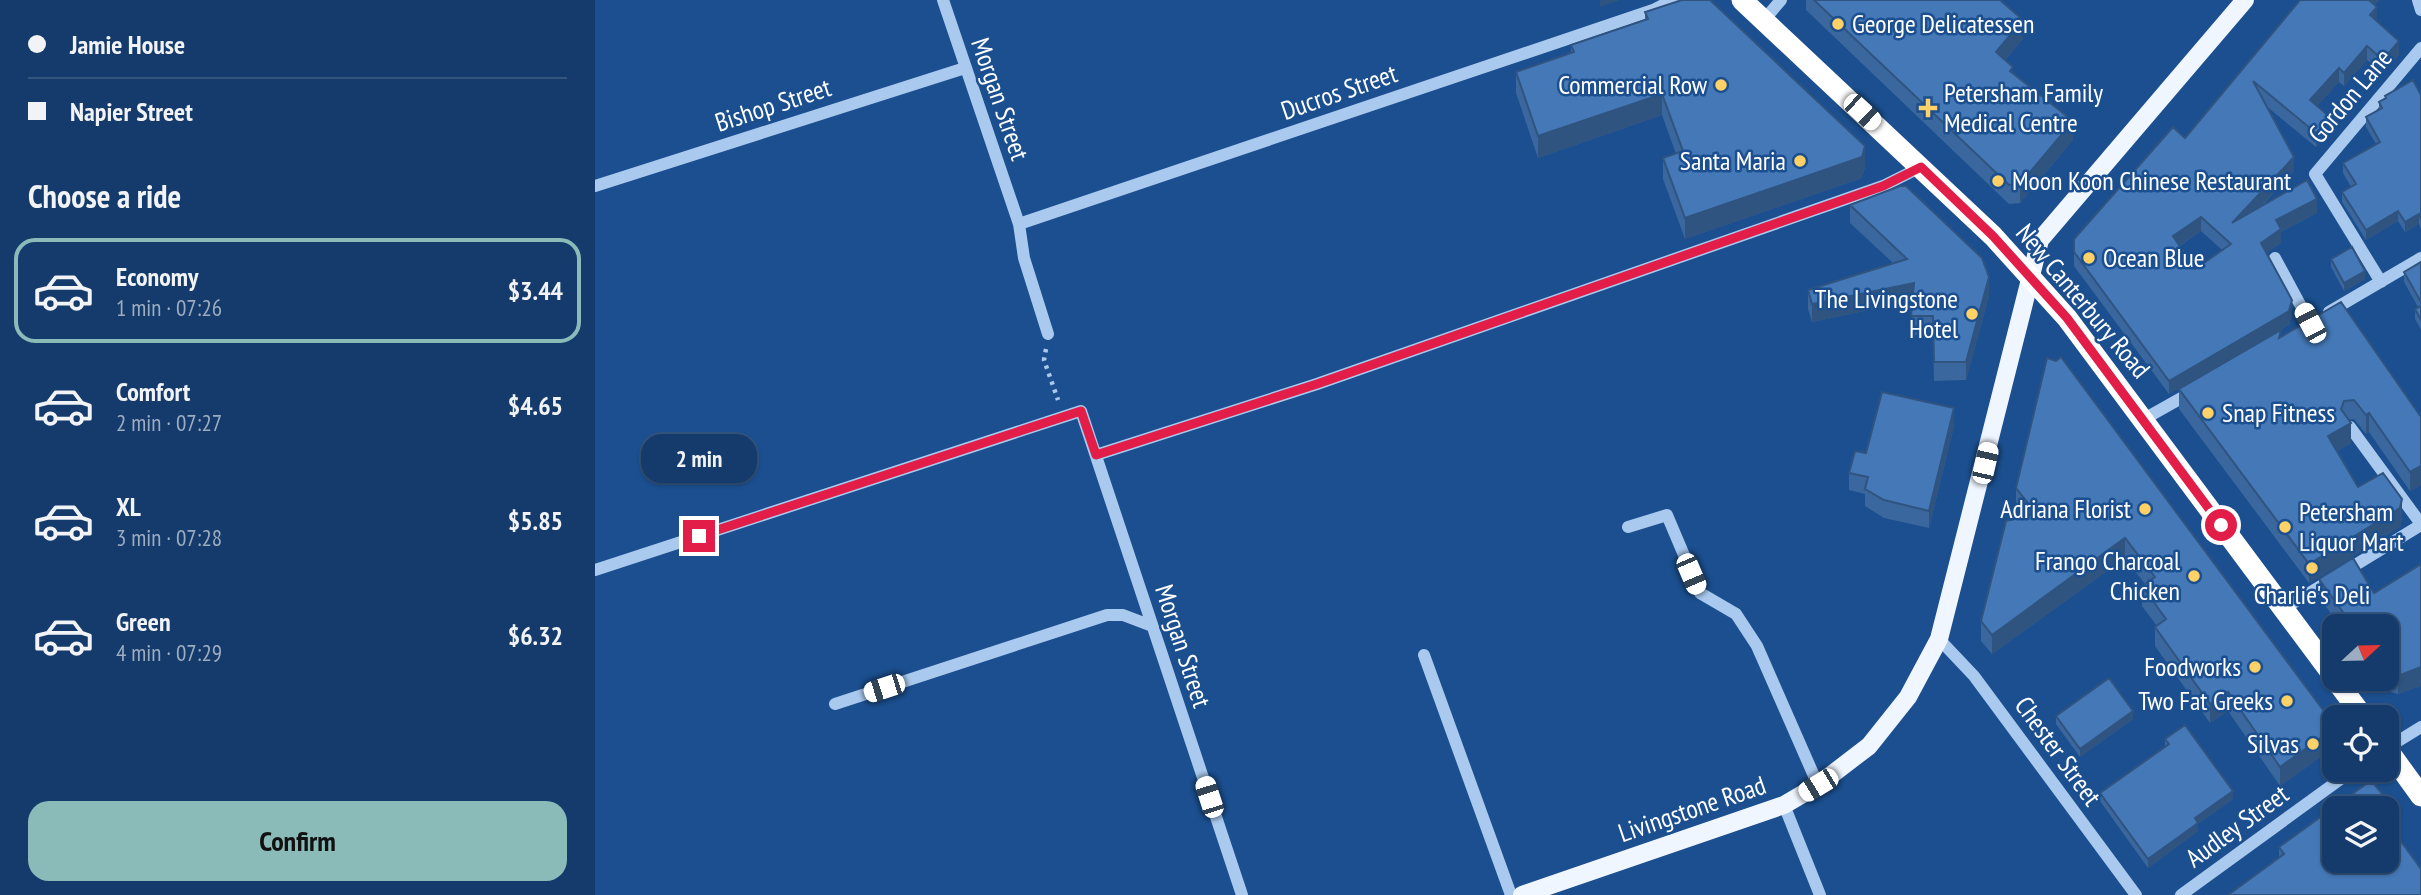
<!DOCTYPE html>
<html lang="en">
<head>
<meta charset="utf-8">
<style>
	body { margin:0; font-family:"PT Sans Narrow",sans-serif; background:#1d4271; color:#f1f3f6; height:100vh; display:flex; flex-direction:column; font-size:26px; white-space:nowrap }
	* { box-sizing:border-box; margin:0 }
	p { font-size:23px; color:#9dadc1 }
	.icon { flex:none; width:38px; height:38px; fill:none; stroke:currentColor; stroke-width:2; stroke-linecap:round; stroke-linejoin:round }
	.map { position:relative; flex:1; overflow:hidden }
	.drawer { display:flex; flex-direction:column; background:#143b6b; width:595px }
	.drawer>* { flex:none }
	.guide { display:grid; align-content:center; height:154px; padding:0 28px; background:#143b6b }
	.needle { width:46px; rotate:68deg }
	.controls { position:absolute; left:1727px; top:614px; display:grid; gap:14px }
	.controls a { display:grid; place-items:center; width:77px; height:77px; border-radius:14px; background:#143b6b; box-shadow:0 2px 5px #0004,0 0 0 2px #33557e; font-size:35px }
	.end { position:absolute; width:32px; height:32px; margin:-16px; border:9px solid #e11d48; background:#fff; box-shadow:0 0 0 4px #fff }
	.from { border-radius:50% }
	.bubble { position:absolute; height:49px; border-radius:21px; background:#143b6b; box-shadow:0 2px 5px #0004,0 0 0 2px #33557e; font-size:23px; font-weight:700; line-height:49px; text-align:center }
	.car { position:absolute; width:21px; height:42px; margin:-21px -10px; border-radius:9px; box-shadow:0 0 5px 2px #0007; background:linear-gradient(#fff 24%,#345 0 40%,#fff 0 76%,#345 0 86%,#fff 0) }
	.guide b { display:flex; align-items:center; gap:24px; height:66px; font-size:26px }
	.guide b+b { border-top:2px solid #33557e }
	.guide i { width:18px; height:18px; background:#f1f3f6 }
	ul { padding:0; list-style:none }
	li { display:flex; align-items:center; gap:21px; height:105px; margin:0 14px 10px; padding:0 14px; border:4px solid transparent; border-radius:21px }
	li div { flex:1 }
	li b { display:block; font-size:26px }
	li em { font-style:normal; font-weight:700 }
	li.on { border-color:#8bbbb9 }
	li>.icon { width:63px; height:63px; stroke-width:1.5 }
	h2 { padding:0 28px; font-size:32px; line-height:84px }
	.button { display:flex; gap:14px; margin-top:auto; padding:14px 28px }
	.button a { flex:1; height:80px; border-radius:21px; background:#8bbbb9; color:#111; font-size:28px; font-weight:700; line-height:80px; text-align:center }
	main { display:flex; flex:1; min-height:0 }
	.map>svg:first-child { display:block }
	.lines { fill:none; stroke-linecap:round; stroke-linejoin:round }
	.path { stroke:#a9c9ee; stroke-width:4.5; stroke-dasharray:3.5 5; stroke-linecap:butt }
	.minor { stroke:#a9c9ee; stroke-width:12 }
	.major { stroke:#f0f6ff; stroke-width:18 }
	.highway { stroke:#fff; stroke-width:21 }
	.wall { fill:#3a679d; fill-rule:evenodd }
	.shaded-wall { fill:#305480 }
	.building { fill:#4478b7; stroke:#305480; stroke-width:2; fill-rule:evenodd }
	.route { stroke:#e11d48; stroke-width:9 }
	.poi-dot { fill:#ffd166; stroke:#1b4f8f; stroke-width:2.5 }
	.labels { text-anchor:middle; stroke-width:5; stroke-linejoin:round; paint-order:stroke }
	.poi-label { font-size:26px; fill:#fff; stroke:#1b4f8f; text-anchor:end }
	.street-label { font-size:26px; fill:#fff; stroke:#1b4f8f }
</style>
</head>
<body>
<main>
<section class="drawer">
<div class="guide">
<b><i class="from"></i>Jamie House</b>
<b><i></i>Napier Street</b>
</div>
<h2>Choose a ride</h2>
<ul>
<li class="on"><svg class="icon" aria-label="car" viewBox="0 0 24 24"><path d="M5 17H2v-5l4-1 3-4h7l3 4 3 1v5h-3M9 17h6M6 11h13"/><circle cx="7" cy="17" r="2"/><circle cx="17" cy="17" r="2"/></svg><div><b>Economy</b><p>1 min · 07:26</p></div><em>$3.44</em></li>
<li><svg class="icon" aria-label="car" viewBox="0 0 24 24"><path d="M5 17H2v-5l4-1 3-4h7l3 4 3 1v5h-3M9 17h6M6 11h13"/><circle cx="7" cy="17" r="2"/><circle cx="17" cy="17" r="2"/></svg><div><b>Comfort</b><p>2 min · 07:27</p></div><em>$4.65</em></li>
<li><svg class="icon" aria-label="car" viewBox="0 0 24 24"><path d="M5 17H2v-5l4-1 3-4h7l3 4 3 1v5h-3M9 17h6M6 11h13"/><circle cx="7" cy="17" r="2"/><circle cx="17" cy="17" r="2"/></svg><div><b>XL</b><p>3 min · 07:28</p></div><em>$5.85</em></li>
<li><svg class="icon" aria-label="car" viewBox="0 0 24 24"><path d="M5 17H2v-5l4-1 3-4h7l3 4 3 1v5h-3M9 17h6M6 11h13"/><circle cx="7" cy="17" r="2"/><circle cx="17" cy="17" r="2"/></svg><div><b>Green</b><p>4 min · 07:29</p></div><em>$6.32</em></li>
</ul>
<div class="button"><a>Confirm</a></div>
</section>
<div class="map">
<svg width="1826" height="895" viewBox="0 0 1826 895">
	<rect width="100%" height="100%" fill="#1b4f8f"/>
	<g class="lines">
		<path class="path" d="M451,349L449,360L463,400"/>
		<path class="minor" d="M348,0L424,224L429,258L453,334
			M1823,0L1826,10
			M1169,20L1186,0
			M0,186L370,68
			M424,224L1058,10L1078,0
			M1680,258L1715,323
			M1786,282L1720,174L1826,48
			M1734,312L1826,258
			M1549,419L1597,392
			M1755,427L1826,524
			M501,455L722,384L1288,186L1326,167
			M1033,527L1072,515L1105,593L1141,614L1162,646L1223,785
			M0,570L486,411L647,895
			M1688,609L1826,525
			M1344,639L1379,676L1541,895
			M829,655L916,895
			M240,704L512,615H528L557,626
			M1792,748L1826,727
			M1189,805L1225,895
			M1586,895L1758,770"/>
		<path class="major" d="M927,895L1189,805L1223,785L1274,746L1313,697L1344,639L1445,240L1650,0"/>
		<path class="highway" d="M1147,0L1398,236L1472,318L1740,678
			M1740,679L1769,718
			M1792,749L1826,796"/>
	</g>
	<path class="wall" d="M1211,0H1405L1428,39L1410,60L1418,73L1478,140L1425,203L1414,204L1211,10Z
		M1705,0H1784L1780,5L1782,21L1804,55L1788,73L1772,60L1749,86L1744,82L1722,106L1736,132L1721,147L1671,106L1699,171L1666,207L1722,213L1686,232V243L1671,253L1697,314L1694,325L1574,394L1479,266V239L1590,138ZM1606,231L1627,250L1600,269L1585,246Z
		M1050,12L1270,167L1267,178L1090,239L1068,179V158L1081,154L1067,115L943,158L921,93V72L976,53V45L1050,20Z
		M1826,95V229L1824,224L1810,232L1803,221L1771,240L1747,202V192L1756,187L1748,173V163L1781,144L1771,127V117L1784,110V102L1790,99V96Z
		M1255,205L1394,296L1371,380L1339,381L1338,335H1316L1317,301L1217,322L1213,309V290L1298,263L1255,223Z
		M1736,259L1770,279L1749,291L1736,267Z
		M1826,262V330L1820,319V309L1823,307L1809,282V272Z
		M1686,337L1826,417V485L1815,491L1774,432L1771,434L1759,419L1753,420L1756,443L1742,451L1763,487L1807,518L1805,527L1714,583L1584,409V389Z
		M1452,358L1734,737L1731,753L1685,786L1633,711L1615,723L1560,646V627L1562,626L1547,606V586L1550,584L1530,558L1397,654L1386,641V621L1428,516L1421,507V488Z
		M1359,426L1334,528L1289,518L1270,506V494L1254,490V473L1271,453Z
		M1826,564V686L1803,694L1791,691L1783,679H1792V626H1745L1724,597V579L1779,593Z
		M1461,716L1538,719L1485,757L1461,724Z
		M1570,739L1638,799L1603,824V831L1553,868L1505,801V793L1570,747Z
		M1771,784H1779L1789,796V808H1740V861H1792V822L1826,869V895H1633L1684,858V847Z"/>
	<path class="shaded-wall" d="M1005,0H1025L1005,7Z
		M1773,0H1784L1773,13Z
		M1782,7V21L1775,29V15Z
		M1428,20V39L1401,70V52Z
		M1804,41V55L1788,73V60Z
		M1772,46V60L1749,86V73Z
		M1744,68V82L1715,114V100Z
		M1067,94V115L943,158V136Z
		M1736,118V132L1721,147V133Z
		M1478,121V140L1425,203V184Z
		M1270,146V167L1267,178L1090,239V218Z
		M1699,157V171L1637,237V223Z
		M1722,199V213L1686,232V243L1666,257V243L1681,220Z
		M1803,211V221L1771,240V230Z
		M1824,214V224L1810,232V222Z
		M1606,217V231L1578,250V236Z
		M1770,271V279L1749,291V283Z
		M1394,277V296L1371,380V362Z
		M1319,283V301L1217,322V304Z
		M1697,300V314L1694,325L1574,394V381Z
		M1359,408V426L1334,528V511Z
		M1774,413V432L1771,434V415Z
		M1756,423V443L1733,456V436Z
		M1826,466V485L1815,491V472Z
		M1807,499V518L1805,527L1714,583V564Z
		M1530,538V558L1397,654V635Z
		M1826,667V686L1803,694V676Z
		M1633,692V711L1615,723V704Z
		M1538,711V719L1485,757V749Z
		M1734,718V737L1731,753L1685,786V767Z
		M1638,791V799L1603,824V831L1553,868V859L1600,818Z
		M1789,796V808H1779V803Z"/>
	<path class="building" d="M1087,0H1115L1270,146L1267,157L1090,218L1068,158L1088,151L1067,94L943,136L921,72L979,52L976,45L1053,19L1050,12Z
		M1219,0H1405L1428,20L1401,52L1418,67L1415,71L1478,121L1425,184L1414,185Z
		M1705,0H1774L1782,7L1775,15L1804,41L1788,60L1772,46L1749,73L1744,68L1715,100L1736,118L1721,133L1658,81L1699,157L1637,223L1712,180L1722,199L1681,220L1686,229L1666,243L1697,300L1694,311L1574,381L1479,252V239L1578,127L1590,138ZM1606,217L1636,244L1600,269L1578,236Z
		M1818,80L1826,95V219L1824,214L1810,222L1803,211L1771,230L1747,192L1761,184L1748,163L1785,142L1771,117L1787,108L1784,102L1791,98L1790,96Z
		M1305,186H1311L1387,258L1394,277L1371,362H1339L1338,316H1316L1319,283L1217,304L1213,290L1312,259L1255,205Z
		M1757,247L1770,271L1749,283L1736,259Z
		M1826,262V302L1809,272Z
		M1746,302L1826,417V466L1815,472L1774,413L1771,415L1759,400L1749,401L1746,409L1756,423L1733,436L1763,487L1788,473L1807,499L1805,508L1714,564L1584,389L1686,330L1684,338Z
		M1826,306V320L1820,309Z
		M1466,357L1734,718L1731,734L1685,767L1633,692L1615,704L1560,627L1571,619L1547,586L1560,577L1530,538L1397,635L1386,621L1411,521L1441,513L1421,488L1452,358L1461,361Z
		M1287,392L1359,408L1334,511L1289,500L1270,489L1273,477L1254,473L1260,451L1271,453Z
		M1758,558L1779,593L1826,564V667L1803,676L1792,673V626H1758L1724,579Z
		M1514,678L1538,711L1485,749L1461,716Z
		M1590,725L1638,791L1600,818L1603,823L1553,859L1505,793L1574,744L1570,739Z
		M1771,784H1779L1789,796L1779,803L1782,808H1740V861H1792V822L1826,869V895H1633L1689,854L1684,847Z"/>
	<g class="lines">
		<path class="route" d="M104,536L486,411L501,455L722,384L1288,186L1326,167L1398,236L1472,318L1626,525"/>
	</g>
	<g class="poi-dot">
		<circle cx="1243" cy="24" r="7"/>
		<circle cx="1126" cy="85" r="7"/>
		<path d="M1329.5 97.5h7v7h7v7h-7v7h-7v-7h-7v-7h7z"/>
		<circle cx="1205" cy="161" r="7"/>
		<circle cx="1403" cy="181" r="7"/>
		<circle cx="1494" cy="258" r="7"/>
		<circle cx="1377" cy="314" r="7"/>
		<circle cx="1613" cy="413" r="7"/>
		<circle cx="1550" cy="509" r="7"/>
		<circle cx="1690" cy="527" r="7"/>
		<circle cx="1717" cy="568" r="7"/>
		<circle cx="1599" cy="576" r="7"/>
		<circle cx="1660" cy="667" r="7"/>
		<circle cx="1692" cy="701" r="7"/>
		<circle cx="1718" cy="744" r="7"/>
	</g>
	<g class="labels">
		<g class="poi-label">
			<text x="1257" y="33" text-anchor="start">George Delicatessen</text>
			<text x="1112" y="94">Commercial Row</text>
			<text x="1349" y="102" text-anchor="start">Petersham Family<tspan x="1349" dy="30">Medical Centre</tspan></text>
			<text x="1191" y="170">Santa Maria</text>
			<text x="1417" y="190" text-anchor="start">Moon Koon Chinese Restaurant</text>
			<text x="1508" y="267" text-anchor="start">Ocean Blue</text>
			<text x="1363" y="308">The Livingstone<tspan x="1363" dy="30">Hotel</tspan></text>
			<text x="1627" y="422" text-anchor="start">Snap Fitness</text>
			<text x="1536" y="518">Adriana Florist</text>
			<text x="1704" y="521" text-anchor="start">Petersham<tspan x="1704" dy="30">Liquor Mart</tspan></text>
			<text x="1585" y="570">Frango Charcoal<tspan x="1585" dy="30">Chicken</tspan></text>
			<text x="1717" y="604" text-anchor="middle">Charlie's Deli</text>
			<text x="1646" y="676">Foodworks</text>
			<text x="1678" y="710">Two Fat Greeks</text>
			<text x="1704" y="753">Silvas</text>
		</g>
		<g class="street-label">
			<text transform="translate(744 92) rotate(-19)" y="9">Ducros Street</text>
			<text transform="translate(1755 96) rotate(-50)" y="9">Gordon Lane</text>
			<text transform="translate(405 99) rotate(71)" y="9">Morgan Street</text>
			<text transform="translate(178 105) rotate(-18)" y="9">Bishop Street</text>
			<text transform="translate(1488 301) rotate(50)" y="9">New Canterbury Road</text>
			<text transform="translate(588 646) rotate(72)" y="9">Morgan Street</text>
			<text transform="translate(1463 751) rotate(54)" y="9">Chester Street</text>
			<text transform="translate(1097 809) rotate(-19)" y="9">Livingstone Road</text>
			<text transform="translate(1642 826) rotate(-36)" y="9">Audley Street</text>
		</g>
	</g>
</svg>
<div class="controls">
<a><svg class="needle" viewBox="-14 -14 28 28"><path d="M0-13l5 13h-10z" fill="#e53935"/><path d="M0 13l5-13h-10z" fill="#9dadc1"/></svg></a>
<a><svg class="icon" aria-label="locate" viewBox="0 0 24 24"><circle cx="12" cy="12" r="6"/><path d="M12 2v4M12 18v4M2 12h4M18 12h4"/></svg></a>
<a><svg class="icon" aria-label="layers" viewBox="0 0 24 24"><path d="M12 4l9 5-9 5-9-5zM3 14l9 5 9-5"/></svg></a>
</div>
<i class="end from" style="left:1626px;top:525px"></i>
<i class="end" style="left:104px;top:536px"></i>
<div class="bubble" style="left:46px;top:434px;width:116px">2 min</div>
<i class="car" style="left:1267px;top:112px;rotate:133deg"></i>
<i class="car" style="left:1715px;top:323px;rotate:332deg"></i>
<i class="car" style="left:1390px;top:463px;rotate:13deg"></i>
<i class="car" style="left:1096px;top:574px;rotate:157deg"></i>
<i class="car" style="left:289px;top:688px;rotate:252deg"></i>
<i class="car" style="left:1223px;top:785px;rotate:239deg"></i>
<i class="car" style="left:614px;top:797px;rotate:342deg"></i>
</div>
</main>
</body>
</html>
